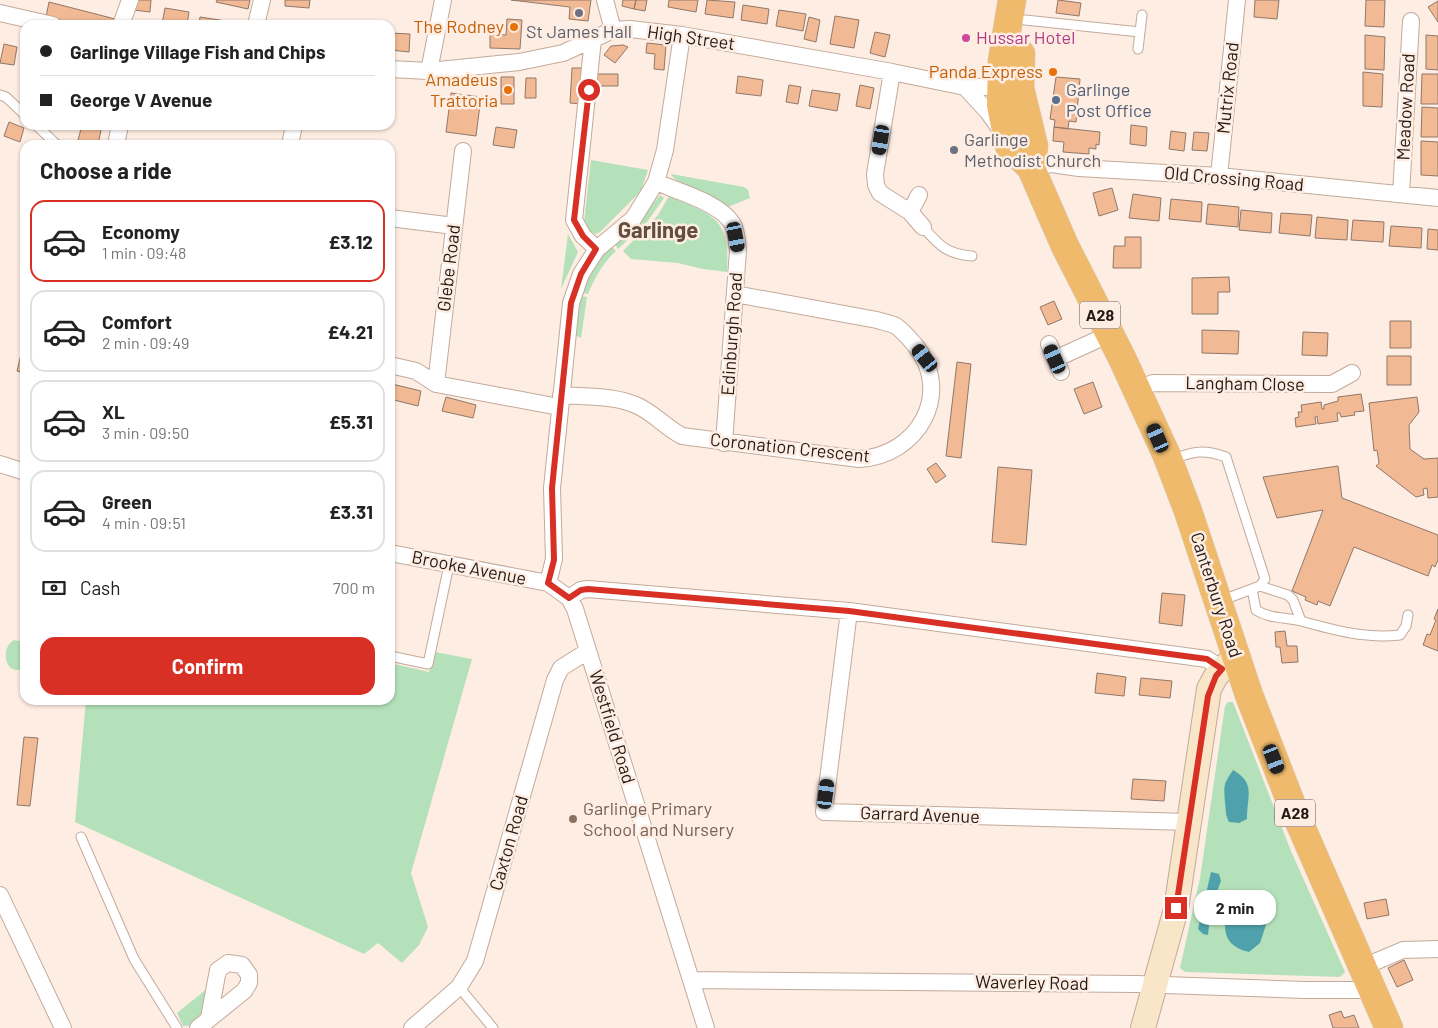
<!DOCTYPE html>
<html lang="en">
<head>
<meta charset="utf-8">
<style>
	body { margin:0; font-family:Barlow,sans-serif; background:#f6f6f6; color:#222; height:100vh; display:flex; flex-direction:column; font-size:19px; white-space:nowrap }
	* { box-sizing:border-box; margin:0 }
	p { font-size:16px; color:#767676 }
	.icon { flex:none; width:28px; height:28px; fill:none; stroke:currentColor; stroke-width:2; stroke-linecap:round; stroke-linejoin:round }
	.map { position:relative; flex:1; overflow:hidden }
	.drawer { position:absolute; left:20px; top:140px; width:375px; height:565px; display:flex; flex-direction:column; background:#fff; border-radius:15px; box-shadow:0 1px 4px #0004 }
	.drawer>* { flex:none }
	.hud { position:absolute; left:20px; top:20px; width:375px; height:110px; border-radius:15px; box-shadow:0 1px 4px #0004; display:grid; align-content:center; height:110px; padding:0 20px; background:#fff }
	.end { position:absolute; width:22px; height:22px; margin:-11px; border:6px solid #d93025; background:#fff; box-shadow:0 0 0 2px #fff }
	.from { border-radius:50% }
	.bubble { position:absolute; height:35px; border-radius:15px; background:#fff; box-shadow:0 1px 4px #0004; font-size:16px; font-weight:700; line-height:35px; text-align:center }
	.car { position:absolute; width:15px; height:30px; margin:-15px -8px; border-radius:6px; box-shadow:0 0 4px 1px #0007; background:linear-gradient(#222 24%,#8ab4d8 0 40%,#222 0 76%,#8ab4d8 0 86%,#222 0) }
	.hud b { display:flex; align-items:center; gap:18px; height:48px; font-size:19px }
	.hud b+b { border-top:1px solid #e0e0e0 }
	.hud i { width:12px; height:12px; background:#222 }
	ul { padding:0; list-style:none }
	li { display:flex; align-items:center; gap:15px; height:82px; margin:0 10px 8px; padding:0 10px; border:2px solid #e0e0e0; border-radius:15px }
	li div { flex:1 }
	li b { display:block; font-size:19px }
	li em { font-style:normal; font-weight:700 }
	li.active { border-color:#d93025 }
	li>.icon { width:45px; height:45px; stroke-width:1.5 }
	h2 { padding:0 20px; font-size:22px; line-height:60px }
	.pay { display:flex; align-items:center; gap:12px; height:55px; padding:0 20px; font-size:19px }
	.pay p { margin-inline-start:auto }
	.primary-button { display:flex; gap:10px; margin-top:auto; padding:10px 20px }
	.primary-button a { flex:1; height:58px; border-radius:15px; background:#d93025; color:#fff; font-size:20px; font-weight:700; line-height:58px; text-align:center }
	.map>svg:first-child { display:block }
	.green { fill:#b4e1b9 }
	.water { fill:#4fa2ab }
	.building { fill:#f2b995; stroke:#907869 }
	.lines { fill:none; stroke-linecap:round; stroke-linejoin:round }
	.service-casing { stroke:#c3aa9a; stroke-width:11 }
	.minor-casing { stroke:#c3aa9a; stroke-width:18 }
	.secondary-casing { stroke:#c3aa9a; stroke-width:26 }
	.trunk-casing { stroke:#d3d1d0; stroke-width:29 }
	.service { stroke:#fff; stroke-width:9 }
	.minor { stroke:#fff; stroke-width:16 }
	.secondary { stroke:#f9e5c8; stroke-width:24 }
	.trunk { stroke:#efba6c; stroke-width:28 }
	.route { stroke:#d93025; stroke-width:6 }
	.worship-dot { fill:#6b7280; stroke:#feede3; stroke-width:2 }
	.food-dot { fill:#e8710a; stroke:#feede3; stroke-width:2 }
	.hotel-dot { fill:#d1479c; stroke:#feede3; stroke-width:2 }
	.service-dot { fill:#5c6f8a; stroke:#feede3; stroke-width:2 }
	.education-dot { fill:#8d6e63; stroke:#feede3; stroke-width:2 }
	.labels { text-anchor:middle; stroke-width:5; stroke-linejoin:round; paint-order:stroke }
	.shield { fill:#feede3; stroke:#655952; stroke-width:1 }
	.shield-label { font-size:16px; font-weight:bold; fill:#241a14 }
	.food-label { font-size:18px; fill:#c56008; stroke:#feede3; text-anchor:end }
	.worship-label { font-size:18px; fill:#5b616d; stroke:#feede3 }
	.street-label { font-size:18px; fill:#241a14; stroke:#feede3 }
	.hotel-label { font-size:18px; fill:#b23c85; stroke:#feede3; text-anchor:start }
	.service-label { font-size:18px; fill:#4e5e75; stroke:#feede3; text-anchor:start }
	.education-label { font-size:18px; fill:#785e54; stroke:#feede3; text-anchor:start }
	.district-label { font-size:22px; font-weight:bold; fill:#644e40; stroke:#feede3 }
</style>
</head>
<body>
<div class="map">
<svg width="1438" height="1028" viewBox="0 0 1438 1028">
	<rect width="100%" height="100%" fill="#feede3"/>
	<path class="green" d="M591,160L648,170L642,188L637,195L600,232L595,234L587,229L584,222Z
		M671,174L744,187L748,190L750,198L728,207C715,197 675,185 671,174Z
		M660,195L664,198L647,222L618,249L614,243L639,221Z
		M669,196C715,216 730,218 727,272L703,269L678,263L631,259L623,251L658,215Z
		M568,234L578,252L561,289Z
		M611,246L616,251C603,263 595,277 588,294L582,293L598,260Z
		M581,296L587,297L581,338L575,335Z
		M14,640L25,642V668C4,678 0,647 14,640Z
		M435,652L472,659L411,873L428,927L419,945L402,963L378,943L364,954L75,822L86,700H390V663L429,672Z
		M1228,702H1233L1291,851L1345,972L1340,977L1185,972L1180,968L1200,878L1225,706Z
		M208,988C206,1001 201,1028 183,1026L177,1013Z"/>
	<path class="water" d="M1233,770C1256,783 1247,796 1247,819L1239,823L1229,822C1225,814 1226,811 1225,802C1224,785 1223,785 1233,770Z
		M1211,872L1219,874L1221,881L1211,907L1208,935L1203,934L1198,929Z
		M1236,895L1252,900L1266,925L1260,943L1249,952C1217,945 1222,918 1236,895Z"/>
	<path class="building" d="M135,0H151L150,12L134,10Z
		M217,0H250L248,9L216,2Z
		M285,0H310L309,8L285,6Z
		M511,0H591L588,21L569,19L570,7Z
		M623,0H636L634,9L622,6Z
		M636,0H647L645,11L634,9Z
		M669,0H698L696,12L668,7Z
		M707,0L735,2L733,18L705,14Z
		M1058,0L1081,3L1079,16L1056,13Z
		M1255,0H1279L1277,19L1254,17Z
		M1366,0H1385L1384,27L1365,26Z
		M1438,1V22L1428,7Z
		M49,2L119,20L118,25H79L46,17Z
		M743,5L769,9L767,24L741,20Z
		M165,8L189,12L187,25L162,24Z
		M779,10L806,14L803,31L776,26Z
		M835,16L859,20L854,48L830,44Z
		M200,17L226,21V25H199Z
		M809,17L820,20L816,42L804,39Z
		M507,19L522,20L520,49L490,48V34L506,35Z
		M875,32L890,35L885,57L870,53Z
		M390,33L410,34L409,52L390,50Z
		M1365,35L1385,37L1384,70L1365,69Z
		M1426,35L1438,36V70L1426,69Z
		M647,43L666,45L664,70L654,69L655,54L646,53Z
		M4,44L17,47L14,65L0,63Z
		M623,45L628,47L615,63L604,55L611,46Z
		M572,68H584L582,104L570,103Z
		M1363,72L1383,74L1382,107L1363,106Z
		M594,74H618V86H594Z
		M1422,74H1438V104H1421Z
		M738,76L763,80L761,96L736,93Z
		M501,77H514V104H501Z
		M1056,77L1080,79L1076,122L1069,121L1068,129L1054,127L1055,120L1050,119Z
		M526,78H536V98H525Z
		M789,85L801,87L798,104L786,102Z
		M860,85L874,88L870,109L856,106Z
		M812,90L840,94L837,111L809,106Z
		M451,93L481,97L476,136L446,132Z
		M1422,107L1438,108V137H1421Z
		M9,122L24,128L20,142L4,136Z
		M82,125H102L98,145L77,144Z
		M1131,125L1147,127L1146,146L1130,144Z
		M496,127L517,130L514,148L493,145Z
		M1054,127L1100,132L1099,145L1096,144V149L1089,148V154L1063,152L1064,142L1053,141Z
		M1171,131L1186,133L1184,151L1169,149Z
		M1194,132L1209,133L1207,151L1192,150Z
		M1421,141L1438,142V176L1421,175Z
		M1112,188L1118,210L1099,216L1093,193Z
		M1133,194L1161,198L1159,221L1129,218Z
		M1171,199L1202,202L1201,222L1169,219Z
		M1208,204L1239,207L1238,227L1206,224Z
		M1241,210L1272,213L1271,233L1239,230Z
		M1281,213L1312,215L1310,236L1279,233Z
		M1317,217L1348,220L1347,240L1315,238Z
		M1353,220L1384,222L1383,242L1351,240Z
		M1391,226L1422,228L1421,248L1389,246Z
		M1428,229L1438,230V250L1427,249Z
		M1125,237H1141V268H1113L1114,246H1125Z
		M1229,277L1230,292H1218V314H1192V278Z
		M1054,301L1062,319L1048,325L1040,307Z
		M1390,321H1411V348H1390Z
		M1202,330L1239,331L1238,354L1202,353Z
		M1303,332L1328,333L1327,356L1302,355Z
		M25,338V373L17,371Z
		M1387,356H1411V385H1387Z
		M957,362L971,364L961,458L946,456Z
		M1093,382L1102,407L1084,414L1074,389Z
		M392,384L421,391L418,406L390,399Z
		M1361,394L1364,411L1354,412L1355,415L1341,417L1340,413H1337L1338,421L1318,424L1317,416L1315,417L1316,424L1296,427L1295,418L1299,417L1298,412H1302L1301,405L1321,402L1322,409H1324V405L1338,401V397Z
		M446,397L476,405L473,418L442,411Z
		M1417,397L1419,412L1409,425L1410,449L1424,459L1438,458V497L1428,498L1427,488L1423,489L1424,495L1416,497L1376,466L1379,463L1377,450L1374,451L1369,403Z
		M936,463L946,476L936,483L927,469Z
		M1338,466L1342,498L1438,535V560L1435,567L1432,565L1428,576L1354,547L1330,606L1318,601L1317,605L1305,600L1306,597L1292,591L1323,510L1277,518L1263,477Z
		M998,467L1032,470L1026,545L992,542Z
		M1162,593L1185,595L1182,626L1159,623Z
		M1438,609V651L1423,645L1427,634L1430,635L1436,620L1434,619Z
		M1285,631L1287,646H1297L1298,662L1282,663L1280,647H1276L1275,632Z
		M1097,673L1126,677L1124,696L1095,693Z
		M1141,678L1172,681L1170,698L1139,695Z
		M24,737L38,738L30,806L17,805Z
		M1133,779L1166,781L1164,801L1131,799Z
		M1386,899L1389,915L1367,919L1364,903Z
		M1404,960L1413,980L1397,987L1388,968Z
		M1341,1011L1344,1018L1354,1015L1359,1028H1333L1329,1015Z"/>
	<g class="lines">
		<defs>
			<path id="service" d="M1025,20L1140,32
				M1138,49L1142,15
				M0,95L6,97L25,115
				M36,125L57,145
				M923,227C939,245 946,254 972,256
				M1171,460C1193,451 1204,449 1226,457L1265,579L1260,586L1220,601
				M1260,586L1288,595L1293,600L1301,621
				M1252,589L1256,610C1269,619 1286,617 1301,621C1333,630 1366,639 1400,635L1406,626L1408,615
				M390,656L428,664L449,565
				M81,837L134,959L177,1028
				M459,987L493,1028"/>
			<path id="minor" d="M605,0L613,30
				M0,13L53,25
				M121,25L130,0
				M256,25L262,0
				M593,39L574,220L583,236L597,249
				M390,69L429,71L519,62L563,53L613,30L630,29L682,35L892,72L965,87H1008
				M429,71L443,0
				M892,72L875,174L876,185L880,193L910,212L923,227
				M965,87L988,112L1000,129
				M116,145L120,125
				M290,145L294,125
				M1031,168L1052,164L1079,168L1219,176L1438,198
				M1219,176L1237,0
				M656,182C677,191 720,203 732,223C737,230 737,242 738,250L724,443
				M1401,194L1411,21
				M910,212L919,195
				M390,218L454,226
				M1049,344L1061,372
				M1055,359L1110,334
				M390,365L416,371L436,384L559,407
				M436,384L463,151
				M1136,390L1153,383L1332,384L1352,373
				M561,395C586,397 617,395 640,407C654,414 667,428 682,436L859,459C918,456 954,393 915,345C909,338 903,331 896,326C890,323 883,322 877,320L735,294
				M0,464L25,472
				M390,553L548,583L569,598L575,609L706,1028
				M548,583L554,559L552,488L571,303L581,274L597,249L633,219L656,182L665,150L682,35
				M569,598L581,590L588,589L849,611L1207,659L1222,669
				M849,611L824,812L1189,822
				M0,895L63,1028
				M1363,967L1403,950L1438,949
				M691,980L1137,984L1305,990H1373
				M198,1028L244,991L249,983V975L242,965L228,963L218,970L209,1018
				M412,1028L459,987L475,961L555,680L561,668L588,651"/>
			<path id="secondary" d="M1143,1028L1176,909L1209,689L1216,676L1236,655"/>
			<path id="trunk" d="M1012,0L1002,61L1001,105L1009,146L1031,168L1065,246L1122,358L1167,456L1188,511L1249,695L1293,808L1389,1028
				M1021,54L1020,88L1034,146L1031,168"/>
		</defs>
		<use href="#service" class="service-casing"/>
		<use href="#minor" class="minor-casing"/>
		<use href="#secondary" class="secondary-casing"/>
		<use href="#trunk" class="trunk-casing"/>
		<use href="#service" class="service"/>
		<use href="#minor" class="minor"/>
		<use href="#secondary" class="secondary"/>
		<use href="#trunk" class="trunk"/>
	</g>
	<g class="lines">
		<path class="route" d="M589,90L574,220L583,236L596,249L581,274L571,303L552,488L554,560L548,583L569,598L581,590L588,589L849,611L1207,659L1222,669L1216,676L1208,696L1176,908"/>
	</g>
	<g class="worship-dot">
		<circle cx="579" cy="13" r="5"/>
		<circle cx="954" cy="150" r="5"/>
	</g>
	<g class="food-dot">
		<circle cx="514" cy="27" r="5"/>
		<circle cx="1053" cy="72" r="5"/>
		<circle cx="508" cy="90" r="5"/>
	</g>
	<circle class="hotel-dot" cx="966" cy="38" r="5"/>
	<circle class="service-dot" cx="1056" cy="100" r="5"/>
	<circle class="education-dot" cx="573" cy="819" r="5"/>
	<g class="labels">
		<g class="shield">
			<rect x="1080" y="301.5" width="40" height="27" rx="4"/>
			<rect x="1275" y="799.5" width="40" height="27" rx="4"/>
		</g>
		<g class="shield-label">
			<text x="1100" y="321">A28</text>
			<text x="1295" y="819">A28</text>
		</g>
		<g class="food-label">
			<text x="504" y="33">The Rodney</text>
			<text x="1043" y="78">Panda Express</text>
			<text x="498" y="86">Amadeus<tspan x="498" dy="21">Trattoria</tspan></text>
		</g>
		<g class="worship-label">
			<text x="579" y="38">St James Hall</text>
			<text x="964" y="146" text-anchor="start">Garlinge<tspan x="964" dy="21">Methodist Church</tspan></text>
		</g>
		<g class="street-label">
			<text transform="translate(691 38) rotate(8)" y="6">High Street</text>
			<text transform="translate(1228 88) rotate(-84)" y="6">Mutrix Road</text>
			<text transform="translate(1406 107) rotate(-87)" y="6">Meadow Road</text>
			<text transform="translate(1234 179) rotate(5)" y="6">Old Crossing Road</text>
			<text transform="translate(449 268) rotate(-83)" y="6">Glebe Road</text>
			<text transform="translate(732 334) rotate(-86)" y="6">Edinburgh Road</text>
			<text transform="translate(1245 384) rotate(1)" y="6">Langham Close</text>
			<text transform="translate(790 448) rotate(6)" y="6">Coronation Crescent</text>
			<text transform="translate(469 568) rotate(11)" y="6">Brooke Avenue</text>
			<text transform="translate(1216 595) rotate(72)" y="6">Canterbury Road</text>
			<text transform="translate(612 727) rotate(73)" y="6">Westfield Road</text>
			<text transform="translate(920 815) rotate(2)" y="6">Garrard Avenue</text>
			<text transform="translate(509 843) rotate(-74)" y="6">Caxton Road</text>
			<text transform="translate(1032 983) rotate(1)" y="6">Waverley Road</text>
		</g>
		<g class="hotel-label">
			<text x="976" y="44">Hussar Hotel</text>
		</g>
		<g class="service-label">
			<text x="1066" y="96">Garlinge<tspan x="1066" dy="21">Post Office</tspan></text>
		</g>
		<g class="education-label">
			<text x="583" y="815">Garlinge Primary<tspan x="583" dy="21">School and Nursery</tspan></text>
		</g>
		<g class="district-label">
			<text x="658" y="238">Garlinge</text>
		</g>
	</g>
</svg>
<i class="end from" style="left:589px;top:90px"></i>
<i class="end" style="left:1176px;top:908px"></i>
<div class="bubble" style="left:1194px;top:890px;width:82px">2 min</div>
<i class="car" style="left:881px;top:140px;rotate:189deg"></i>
<i class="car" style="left:736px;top:237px;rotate:169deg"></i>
<i class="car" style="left:925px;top:358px;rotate:321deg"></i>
<i class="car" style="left:1055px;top:359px;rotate:336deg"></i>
<i class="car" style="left:1158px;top:438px;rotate:336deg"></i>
<i class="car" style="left:1274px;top:759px;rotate:159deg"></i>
<i class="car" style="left:826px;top:794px;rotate:7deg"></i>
<div class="hud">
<b><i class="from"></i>Garlinge Village Fish and Chips</b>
<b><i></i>George V Avenue</b>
</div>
<section class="drawer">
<h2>Choose a ride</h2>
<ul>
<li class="active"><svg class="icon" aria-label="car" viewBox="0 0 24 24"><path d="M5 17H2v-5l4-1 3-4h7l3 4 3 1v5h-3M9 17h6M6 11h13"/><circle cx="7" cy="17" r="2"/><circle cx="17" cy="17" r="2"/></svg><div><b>Economy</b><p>1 min · 09:48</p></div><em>£3.12</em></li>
<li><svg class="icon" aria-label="car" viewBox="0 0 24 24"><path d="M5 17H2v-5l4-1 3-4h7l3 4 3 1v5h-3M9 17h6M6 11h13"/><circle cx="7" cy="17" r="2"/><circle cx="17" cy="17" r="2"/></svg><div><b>Comfort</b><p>2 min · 09:49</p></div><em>£4.21</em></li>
<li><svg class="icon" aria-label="car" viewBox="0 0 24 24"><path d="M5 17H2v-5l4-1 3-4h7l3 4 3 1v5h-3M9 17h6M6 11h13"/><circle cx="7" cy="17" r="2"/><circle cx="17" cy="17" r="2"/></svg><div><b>XL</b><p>3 min · 09:50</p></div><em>£5.31</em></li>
<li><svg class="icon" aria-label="car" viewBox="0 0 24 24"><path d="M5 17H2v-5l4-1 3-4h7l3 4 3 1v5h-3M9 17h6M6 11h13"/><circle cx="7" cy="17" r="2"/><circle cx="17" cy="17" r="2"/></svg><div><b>Green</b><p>4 min · 09:51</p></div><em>£3.31</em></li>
</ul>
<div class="pay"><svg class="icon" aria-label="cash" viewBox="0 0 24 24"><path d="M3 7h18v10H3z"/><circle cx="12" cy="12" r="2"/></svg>Cash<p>700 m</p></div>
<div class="primary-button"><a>Confirm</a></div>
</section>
</div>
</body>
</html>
